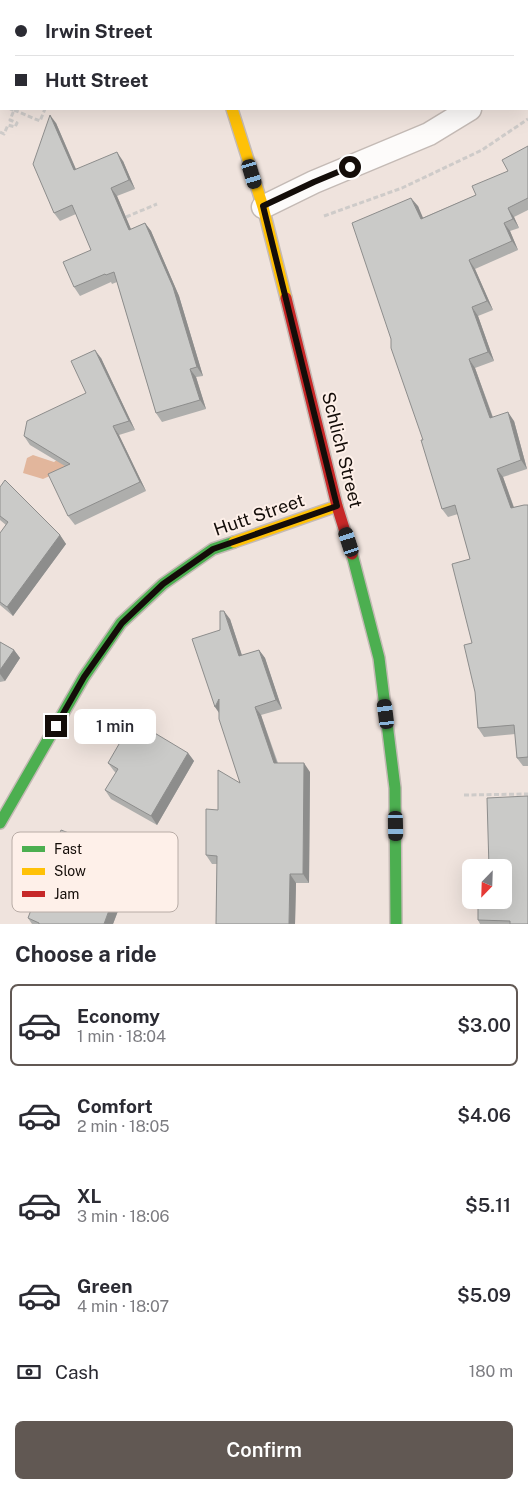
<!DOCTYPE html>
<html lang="en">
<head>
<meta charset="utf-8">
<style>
	body { margin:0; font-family:"Public Sans",sans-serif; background:#f2f2f3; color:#2b2b33; height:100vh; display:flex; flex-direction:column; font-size:19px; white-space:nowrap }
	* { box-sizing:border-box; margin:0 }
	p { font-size:16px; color:#7c7c81 }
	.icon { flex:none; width:28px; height:28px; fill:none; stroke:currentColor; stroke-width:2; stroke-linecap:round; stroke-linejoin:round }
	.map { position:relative; height:924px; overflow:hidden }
	.panel { display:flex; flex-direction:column; background:#fff; flex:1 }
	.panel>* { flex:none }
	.banner { position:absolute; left:0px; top:0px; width:529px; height:110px; box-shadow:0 5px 20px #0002; display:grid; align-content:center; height:110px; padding:0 15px; background:#fff }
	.needle { width:32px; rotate:203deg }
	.fabs { position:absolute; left:462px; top:859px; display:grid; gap:10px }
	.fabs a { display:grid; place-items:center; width:50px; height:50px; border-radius:8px; background:#fff; box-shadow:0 5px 20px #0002; font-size:25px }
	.end { position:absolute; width:22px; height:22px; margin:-11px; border:6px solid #140d09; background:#fff; box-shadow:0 0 0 2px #fff }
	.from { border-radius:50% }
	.bubble { position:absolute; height:35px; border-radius:8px; background:#fff; box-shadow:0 5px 20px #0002; font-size:16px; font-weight:600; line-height:35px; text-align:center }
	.car { position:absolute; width:15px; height:30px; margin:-15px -8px; border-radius:6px; box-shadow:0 0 4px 1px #0007; background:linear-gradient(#222 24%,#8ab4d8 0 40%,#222 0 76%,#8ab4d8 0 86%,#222 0) }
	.banner b { display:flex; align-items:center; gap:18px; height:48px; font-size:19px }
	.banner b+b { border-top:1px solid #e1e1e2 }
	.banner i { width:12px; height:12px; background:#2b2b33 }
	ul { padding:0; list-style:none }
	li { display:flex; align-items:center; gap:15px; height:82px; margin:0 10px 8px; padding:0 5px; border:2px solid transparent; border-radius:8px }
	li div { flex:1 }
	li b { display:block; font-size:19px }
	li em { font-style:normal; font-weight:600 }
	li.on { border-color:#615853 }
	li>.icon { width:45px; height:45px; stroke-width:1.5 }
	h2 { padding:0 15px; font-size:22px; line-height:60px }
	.pay { display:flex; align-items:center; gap:12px; height:55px; padding:0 15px; font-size:19px }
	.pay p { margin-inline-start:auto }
	.button { display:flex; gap:10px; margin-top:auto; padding:10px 15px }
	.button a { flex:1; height:58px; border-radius:8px; background:#615853; color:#fff; font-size:20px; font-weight:600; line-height:58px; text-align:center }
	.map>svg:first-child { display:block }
	.water { fill:#e2b69c }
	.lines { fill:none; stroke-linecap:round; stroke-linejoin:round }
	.street-casing { stroke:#c4bab5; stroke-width:25 }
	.fast-casing { stroke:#c4bab5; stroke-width:14 }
	.slow-casing { stroke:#c4bab5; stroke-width:14 }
	.jam-casing { stroke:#c4bab5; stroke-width:14 }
	.path { stroke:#cecbc9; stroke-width:3; stroke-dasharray:5 2.5; stroke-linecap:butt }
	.street { stroke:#fdfbfa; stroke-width:22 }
	.fast { stroke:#4caf50; stroke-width:11 }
	.slow { stroke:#ffc107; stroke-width:11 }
	.jam { stroke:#c62828; stroke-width:11 }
	.wall { fill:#aeaeac }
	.shaded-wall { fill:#8d8d8c }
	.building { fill:#cacac8; stroke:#8d8d8c }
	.route { stroke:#140d09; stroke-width:6 }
	.labels { text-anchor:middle; stroke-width:4; stroke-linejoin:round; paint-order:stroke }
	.street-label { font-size:18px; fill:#140d09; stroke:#fef0e9 }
	.key { fill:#fef0e9; stroke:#b8aca6; stroke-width:1 }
	.key-label { font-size:14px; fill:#140d09 }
</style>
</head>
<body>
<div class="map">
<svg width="528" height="924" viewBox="0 0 528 924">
	<rect width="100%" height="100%" fill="#efe3dd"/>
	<path class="water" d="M33,455L54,462L61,457L65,465L63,470L43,479L23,473L27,458Z"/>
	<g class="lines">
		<defs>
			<path id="street" d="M528,76V75
				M263,207L314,182L429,134L470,109"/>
			<path id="fast" d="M352,554L379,658L395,788L396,924
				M0,823L84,677L121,623L163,584L213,549L234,542"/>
			<path id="slow" d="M196,0V1
				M232,109L263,207L286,298
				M234,542L337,506"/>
			<path id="jam" d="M286,298L337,506L352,554"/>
		</defs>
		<use href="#street" class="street-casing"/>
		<use href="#fast" class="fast-casing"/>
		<use href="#slow" class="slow-casing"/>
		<use href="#jam" class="jam-casing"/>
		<path class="path" d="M69,0L72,1
			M0,29L1,30
			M0,92L1,93
			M0,105H1
			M14,110L40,121L45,109
			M0,132L4,134L8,125L15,127L17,123L10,120L14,110L10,109
			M324,216L402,188L482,150L528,119
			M126,217L157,204
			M464,795L528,794"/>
		<use href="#street" class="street"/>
		<use href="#fast" class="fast"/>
		<use href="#slow" class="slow"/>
		<use href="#jam" class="jam"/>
	</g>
	<path class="wall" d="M312,0H413V1H315Z
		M56,123L76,169L123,161L135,189L117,196L131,229L145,223L151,231L179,296L203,376L196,377L206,409L162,422L156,413L117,282L112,284L111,282L80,296L74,287L91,250L76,214L60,221L54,213Z
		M528,146V210L514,217L519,228L510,231L518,250L475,269L493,310L478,316L494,361L475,368L493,417L514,421L527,469L503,477L514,507L528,505V766H523L517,758L515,734L484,737L478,728L472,643L470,559L458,514L448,517L442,509L423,440L418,206L422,218L476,195L508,171Z
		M101,358L135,430L119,435L146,491L75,525L68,516L65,466L30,445L24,436L86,393Z
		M0,487L60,535L66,544L13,616L0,605V533L6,525L0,520Z
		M230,619L242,655L259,650L265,658L282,709L261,715L278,763L310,772L309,883H296L295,924H216L217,864H212L206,855L218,810L240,783L219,713L215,707Z
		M0,642L14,650L20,658L5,681L0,682Z
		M140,741L188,753L194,761L157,825L111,799L105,790L116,773L114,771L108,763Z
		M528,796V924H480L478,920Z
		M126,861L114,894H115L121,903L113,924H32L28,918Z"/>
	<path class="shaded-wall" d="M403,0H413V1H402Z
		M50,115L56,123L80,179L74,170Z
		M117,152L123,161L135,189L129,180Z
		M111,188L117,196L135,239L129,230Z
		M411,198L418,206L427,227L421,219Z
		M508,208L514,217L519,228L513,219Z
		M145,223L151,231L179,296L203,376L197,367Z
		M504,223L510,231L518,250L512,241Z
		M469,260L475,269L493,310L487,301Z
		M472,307L478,316L494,361L488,352Z
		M95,350L101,358L135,430L129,421Z
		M469,359L475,368L496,427L490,418Z
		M190,369L196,377L206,409L200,400Z
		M508,412L514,421L527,469L521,460Z
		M113,426L119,435L146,491L140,482Z
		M497,469L503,477L517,517L511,508Z
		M60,535L66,544L13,616L7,607Z
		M224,611L230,619L245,665L239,656Z
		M14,650L20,658L5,681L0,674V670Z
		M259,650L265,658L282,709L276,700Z
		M219,699L221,715L215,707Z
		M255,707L261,715L280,772L274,763Z
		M188,753L194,761L157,825L151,816Z
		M304,763L310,772L309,883L303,874Z
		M120,853L126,861L111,899L105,891Z
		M290,874L296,883L295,924H289Z
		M115,894L121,903L113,924H104Z"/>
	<path class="building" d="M0,0H31L34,1H1V19L0,18Z
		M323,0H403L402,1H326Z
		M50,115L74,170L117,152L129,180L111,188L129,230L145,223L173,287L197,367L190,369L200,400L156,413L114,272L106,275L105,274L74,287L63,262L91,250L72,205L54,213L33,164Z
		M528,146V198L508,208L513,219L504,223L512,241L469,260L487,301L472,307L488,352L469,359L490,418L508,412L521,460L497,469L511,508L524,505H528V757L517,758L514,725L478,728L475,692L464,645L472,643L452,564L470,559L455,505L442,509L421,440H423L391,348V339L352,223L411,198L421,219L476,195L472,186L508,171L502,160Z
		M95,350L129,421L113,426L140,482L68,516L48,474L70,464L24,436L27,421L86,393L71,361Z
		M5,480L60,535L7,607L0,602V533L8,522L0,516V487Z
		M220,611H224L239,656L259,650L276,700L255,707L274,763H304L303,874H290L289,924H216L217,856L206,855V809L218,810V770L240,783L219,719V699L215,707L192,639L220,630Z
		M0,642L14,650L0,670Z
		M148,729L188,753L151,816L105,790L118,769L108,763L126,732L140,741Z
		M528,796V924H510V921L478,920V900H504V868H489L487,798Z
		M61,830L120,853L105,891L115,894L104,924H39V923L28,918Z"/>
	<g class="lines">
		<path class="route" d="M56,726L84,677L122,623L163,584L213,549L337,506L263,206L314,182L350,167"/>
	</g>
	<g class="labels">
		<g class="street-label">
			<text transform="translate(342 450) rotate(76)" y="6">Schlich Street</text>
			<text transform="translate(259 515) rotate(-19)" y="6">Hutt Street</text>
		</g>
	</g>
	<rect x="12" y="832" width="166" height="80" rx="8" class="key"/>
	<rect x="22" y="846" width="23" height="6" fill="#4caf50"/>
	<rect x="22" y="868" width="23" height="7" fill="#ffc107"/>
	<rect x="22" y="891" width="23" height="6" fill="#c62828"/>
	<g class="key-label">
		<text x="54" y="854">Fast</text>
		<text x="54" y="876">Slow</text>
		<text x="54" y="899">Jam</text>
	</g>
</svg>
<div class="fabs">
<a><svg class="needle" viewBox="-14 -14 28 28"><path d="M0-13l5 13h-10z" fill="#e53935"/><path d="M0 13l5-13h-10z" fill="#7c7c81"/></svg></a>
</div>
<i class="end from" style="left:350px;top:167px"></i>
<i class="end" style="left:56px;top:726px"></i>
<div class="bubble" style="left:74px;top:709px;width:82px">1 min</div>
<i class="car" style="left:252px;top:174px;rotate:163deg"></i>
<i class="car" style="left:349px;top:542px;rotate:342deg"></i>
<i class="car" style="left:386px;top:714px;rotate:353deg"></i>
<i class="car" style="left:396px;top:826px;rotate:179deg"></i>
<div class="banner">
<b><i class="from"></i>Irwin Street</b>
<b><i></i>Hutt Street</b>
</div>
</div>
<section class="panel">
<h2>Choose a ride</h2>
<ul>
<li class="on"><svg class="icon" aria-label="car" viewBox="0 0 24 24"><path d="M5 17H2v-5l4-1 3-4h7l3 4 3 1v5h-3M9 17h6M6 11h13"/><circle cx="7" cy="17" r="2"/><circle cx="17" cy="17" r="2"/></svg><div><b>Economy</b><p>1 min · 18:04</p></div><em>$3.00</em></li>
<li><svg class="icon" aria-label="car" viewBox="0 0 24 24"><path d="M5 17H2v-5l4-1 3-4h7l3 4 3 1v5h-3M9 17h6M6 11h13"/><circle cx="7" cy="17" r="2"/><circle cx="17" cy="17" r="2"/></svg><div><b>Comfort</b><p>2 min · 18:05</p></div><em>$4.06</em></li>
<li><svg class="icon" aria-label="car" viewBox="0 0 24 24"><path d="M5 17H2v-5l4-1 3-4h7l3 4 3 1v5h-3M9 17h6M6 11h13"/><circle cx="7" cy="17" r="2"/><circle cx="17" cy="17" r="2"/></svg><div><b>XL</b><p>3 min · 18:06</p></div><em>$5.11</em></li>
<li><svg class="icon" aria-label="car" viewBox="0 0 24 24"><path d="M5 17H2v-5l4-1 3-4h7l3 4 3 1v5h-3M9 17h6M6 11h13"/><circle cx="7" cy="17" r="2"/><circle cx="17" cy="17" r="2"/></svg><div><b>Green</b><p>4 min · 18:07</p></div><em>$5.09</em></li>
</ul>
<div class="pay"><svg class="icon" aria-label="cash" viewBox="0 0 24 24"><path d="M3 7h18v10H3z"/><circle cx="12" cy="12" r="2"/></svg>Cash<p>180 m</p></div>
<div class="button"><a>Confirm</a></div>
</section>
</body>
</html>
